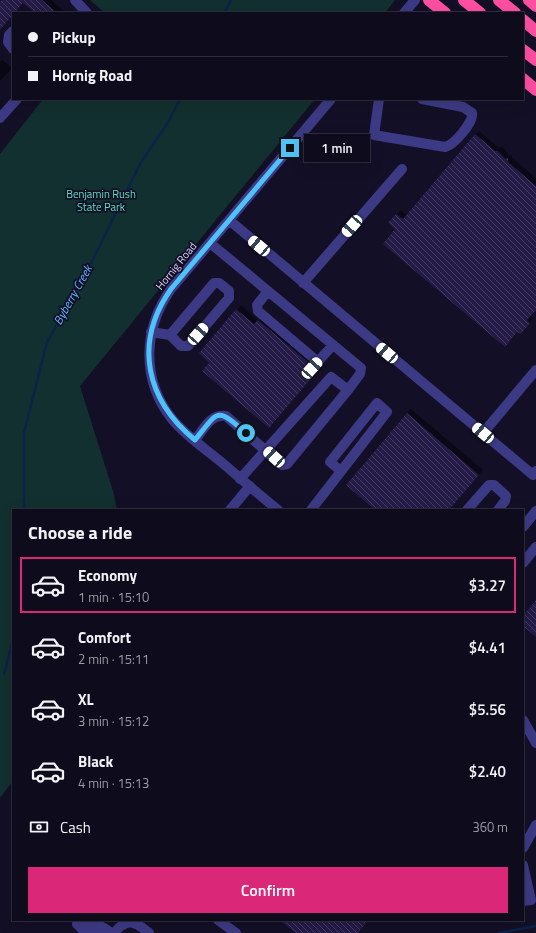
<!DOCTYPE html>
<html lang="en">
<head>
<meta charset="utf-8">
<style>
	body { margin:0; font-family:"Titillium Web",sans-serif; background:#171425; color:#f1f3f6; height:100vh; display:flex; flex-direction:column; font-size:15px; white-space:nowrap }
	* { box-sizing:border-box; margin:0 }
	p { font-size:13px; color:#9b9ba3 }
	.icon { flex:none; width:22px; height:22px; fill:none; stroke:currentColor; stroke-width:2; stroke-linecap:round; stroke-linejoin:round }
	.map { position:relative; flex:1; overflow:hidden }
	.details { position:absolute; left:12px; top:509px; width:512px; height:412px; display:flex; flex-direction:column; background:#0e0b1c; border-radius:0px; box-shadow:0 4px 16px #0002,0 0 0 1px #2e2b3b }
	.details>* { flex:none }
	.banner { position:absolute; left:12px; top:12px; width:512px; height:88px; border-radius:0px; box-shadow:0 4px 16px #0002,0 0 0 1px #2e2b3b; display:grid; align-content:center; height:88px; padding:0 16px; background:#0e0b1c }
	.end { position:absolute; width:18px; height:18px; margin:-9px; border:5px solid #4fc3f7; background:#111; box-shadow:0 0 0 2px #111 }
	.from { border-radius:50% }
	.bubble { position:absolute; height:28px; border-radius:0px; background:#0e0b1c; box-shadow:0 4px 16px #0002,0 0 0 1px #2e2b3b; font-size:13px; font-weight:600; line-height:28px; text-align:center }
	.car { position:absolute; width:12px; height:24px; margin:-12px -6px; border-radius:5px; box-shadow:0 0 3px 1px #0007; background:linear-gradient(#fff 24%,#345 0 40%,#fff 0 76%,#345 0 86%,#fff 0) }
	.banner b { display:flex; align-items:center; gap:14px; height:38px; font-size:15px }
	.banner b+b { border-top:1px solid #2e2b3b }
	.banner i { width:10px; height:10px; background:#f1f3f6 }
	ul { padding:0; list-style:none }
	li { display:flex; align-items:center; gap:12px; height:56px; margin:0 8px 6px; padding:0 8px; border:2px solid transparent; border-radius:0px }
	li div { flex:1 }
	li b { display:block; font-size:15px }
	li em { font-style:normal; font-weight:600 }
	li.current { border-color:#db2777 }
	li>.icon { width:36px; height:36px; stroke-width:1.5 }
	h2 { padding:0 16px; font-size:18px; line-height:48px }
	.pay { display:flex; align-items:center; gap:10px; height:44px; padding:0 16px; font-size:15px }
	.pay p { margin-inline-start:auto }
	.primary-button { display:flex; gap:8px; margin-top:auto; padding:8px 16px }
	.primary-button a { flex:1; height:46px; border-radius:0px; background:#db2777; color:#fff; font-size:16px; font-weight:600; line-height:46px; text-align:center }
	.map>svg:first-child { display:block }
	.green { fill:#12302f }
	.shadow { fill:#0007 }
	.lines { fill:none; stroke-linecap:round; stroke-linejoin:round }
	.stream { stroke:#0c2248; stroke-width:2.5 }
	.building { fill:url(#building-back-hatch) }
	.minor { stroke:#3d3a85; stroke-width:10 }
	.highway { stroke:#ff4fa3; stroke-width:12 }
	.route { stroke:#4fc3f7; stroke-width:5 }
	.labels { text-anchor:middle; stroke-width:3.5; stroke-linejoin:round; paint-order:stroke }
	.park-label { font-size:11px; fill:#5fe0c0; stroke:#130f26 }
	.street-label { font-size:11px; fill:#d9d4ff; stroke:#130f26 }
	.water-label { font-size:12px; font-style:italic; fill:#62b6ff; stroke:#130f26 }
</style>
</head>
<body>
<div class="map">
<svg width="536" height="933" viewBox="0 0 536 933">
	<defs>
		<pattern id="building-back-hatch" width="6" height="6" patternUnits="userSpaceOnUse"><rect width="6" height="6" fill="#241b47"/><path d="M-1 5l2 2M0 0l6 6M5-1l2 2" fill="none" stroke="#433b63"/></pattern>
	</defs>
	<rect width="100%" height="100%" fill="#130f26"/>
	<path class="green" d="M90,0H395L385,13H105Z
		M43,99H315L80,386L113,491L117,510H13V781L0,798V154Z"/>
	<path class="shadow" d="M3,0H51L66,13H37L23,2L0,30V10Z
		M2,60L12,68L0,81V62Z
		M479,131L499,148L503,147L509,155H512V158L536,178V309L530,316L533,318L525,329L390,223L401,210L407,216Z
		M241,305L259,321L263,316L312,358L309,362L310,366L317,371L273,422L200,353Z
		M411,409L483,470L449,510H377L407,413Z"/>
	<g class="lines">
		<path class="stream" d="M224,13L231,0
			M24,510V433L47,342L90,265L141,162L169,121L180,99
			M4,674L13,640
			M499,933L536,926"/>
	</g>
	<path class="building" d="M2,0H42L57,13H35L23,3L0,30V2Z
		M475,134L495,151H498L505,159L508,158V162L536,186V310L527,320L530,323L521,334L517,332L505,347L383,244L395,229L388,223L396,214L403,219Z
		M236,309L254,324L258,320L308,362L305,367L306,370L310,374L314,375L269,428L202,371L209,363L199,353Z
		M407,413L479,475L449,510H375L346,485Z
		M536,600V637L523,626V616Z
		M279,920H368L358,933H296Z"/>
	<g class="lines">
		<path class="minor" d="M75,0L87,13
			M404,13L415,0
			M13,31L9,35L8,42L13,49
			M379,99L374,135L445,147C454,145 474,122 472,113L463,107L422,99
			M0,118L17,99
			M229,220L533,475L536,471
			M210,243L361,368L360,374L348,390L331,377L240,479
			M303,283L402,169
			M268,291L257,305L258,311L318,362
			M151,332L170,335L214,283H219L229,291V298L188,346H181L170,335
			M312,368L333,345
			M483,433L536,370
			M195,440C204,429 211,413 226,416L282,465L287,464L348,390
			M230,510L250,486
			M278,510C258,494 239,477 220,461C204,448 185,435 172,419C141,380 143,329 171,289L331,99
			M311,510L387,412L377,403L330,462L341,471
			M467,510L489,485H494L506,496L505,501L498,510
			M523,527L536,511
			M523,563L536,547
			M523,720L536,743
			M523,848L536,825
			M523,865L531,900L523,901
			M218,920L236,933
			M77,924C88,920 102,925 111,933
			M77,924L82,929L99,933
			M114,933C127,917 135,921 149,933"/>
		<path class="highway" d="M429,0L445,13
			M464,0L480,13
			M499,0L515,13
			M529,0L536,6
			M523,20L536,31
			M523,50L536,60
			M523,79L536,90"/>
	</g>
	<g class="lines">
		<path class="route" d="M246,433C216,407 219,410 195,440C146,400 133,343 171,289L290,148"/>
	</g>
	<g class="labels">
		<g class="park-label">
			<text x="101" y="198">Benjamin Rush<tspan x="101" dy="13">State Park</tspan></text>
		</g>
		<g class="street-label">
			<text transform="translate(176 266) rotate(-51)" y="4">Hornig Road</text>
		</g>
		<g class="water-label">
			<text transform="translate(73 295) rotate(-61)" y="4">Byberry Creek</text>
		</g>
	</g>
</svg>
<i class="end from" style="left:246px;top:433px"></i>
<i class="end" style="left:290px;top:148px"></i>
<div class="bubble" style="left:304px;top:134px;width:66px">1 min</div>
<i class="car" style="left:352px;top:226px;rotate:221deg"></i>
<i class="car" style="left:259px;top:246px;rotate:310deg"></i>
<i class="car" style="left:198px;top:334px;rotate:41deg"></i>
<i class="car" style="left:387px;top:353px;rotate:310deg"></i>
<i class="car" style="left:312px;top:368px;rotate:42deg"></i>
<i class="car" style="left:483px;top:433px;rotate:310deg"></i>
<i class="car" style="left:274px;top:457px;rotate:312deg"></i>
<div class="banner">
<b><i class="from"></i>Pickup</b>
<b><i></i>Hornig Road</b>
</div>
<section class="details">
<h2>Choose a ride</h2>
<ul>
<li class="current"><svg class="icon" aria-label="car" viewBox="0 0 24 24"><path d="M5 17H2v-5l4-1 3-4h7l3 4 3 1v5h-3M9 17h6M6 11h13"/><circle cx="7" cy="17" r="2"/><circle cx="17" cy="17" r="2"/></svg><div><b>Economy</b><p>1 min · 15:10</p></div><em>$3.27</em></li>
<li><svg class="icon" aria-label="car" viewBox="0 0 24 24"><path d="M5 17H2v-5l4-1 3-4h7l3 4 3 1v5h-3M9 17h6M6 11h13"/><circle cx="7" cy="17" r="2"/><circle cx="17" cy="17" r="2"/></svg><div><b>Comfort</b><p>2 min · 15:11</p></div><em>$4.41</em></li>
<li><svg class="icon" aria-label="car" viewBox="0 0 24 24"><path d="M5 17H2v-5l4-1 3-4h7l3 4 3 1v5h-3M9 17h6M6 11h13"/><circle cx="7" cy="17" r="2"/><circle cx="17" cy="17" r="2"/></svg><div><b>XL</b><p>3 min · 15:12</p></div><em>$5.56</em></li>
<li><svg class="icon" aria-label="car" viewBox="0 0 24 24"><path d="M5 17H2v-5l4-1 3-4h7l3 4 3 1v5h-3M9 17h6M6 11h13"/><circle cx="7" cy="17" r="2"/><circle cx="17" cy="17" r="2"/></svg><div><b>Black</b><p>4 min · 15:13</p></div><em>$2.40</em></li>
</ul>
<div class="pay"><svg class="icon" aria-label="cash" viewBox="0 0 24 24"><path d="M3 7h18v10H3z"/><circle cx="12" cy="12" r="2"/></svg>Cash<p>360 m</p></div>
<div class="primary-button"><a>Confirm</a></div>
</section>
</div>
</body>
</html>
